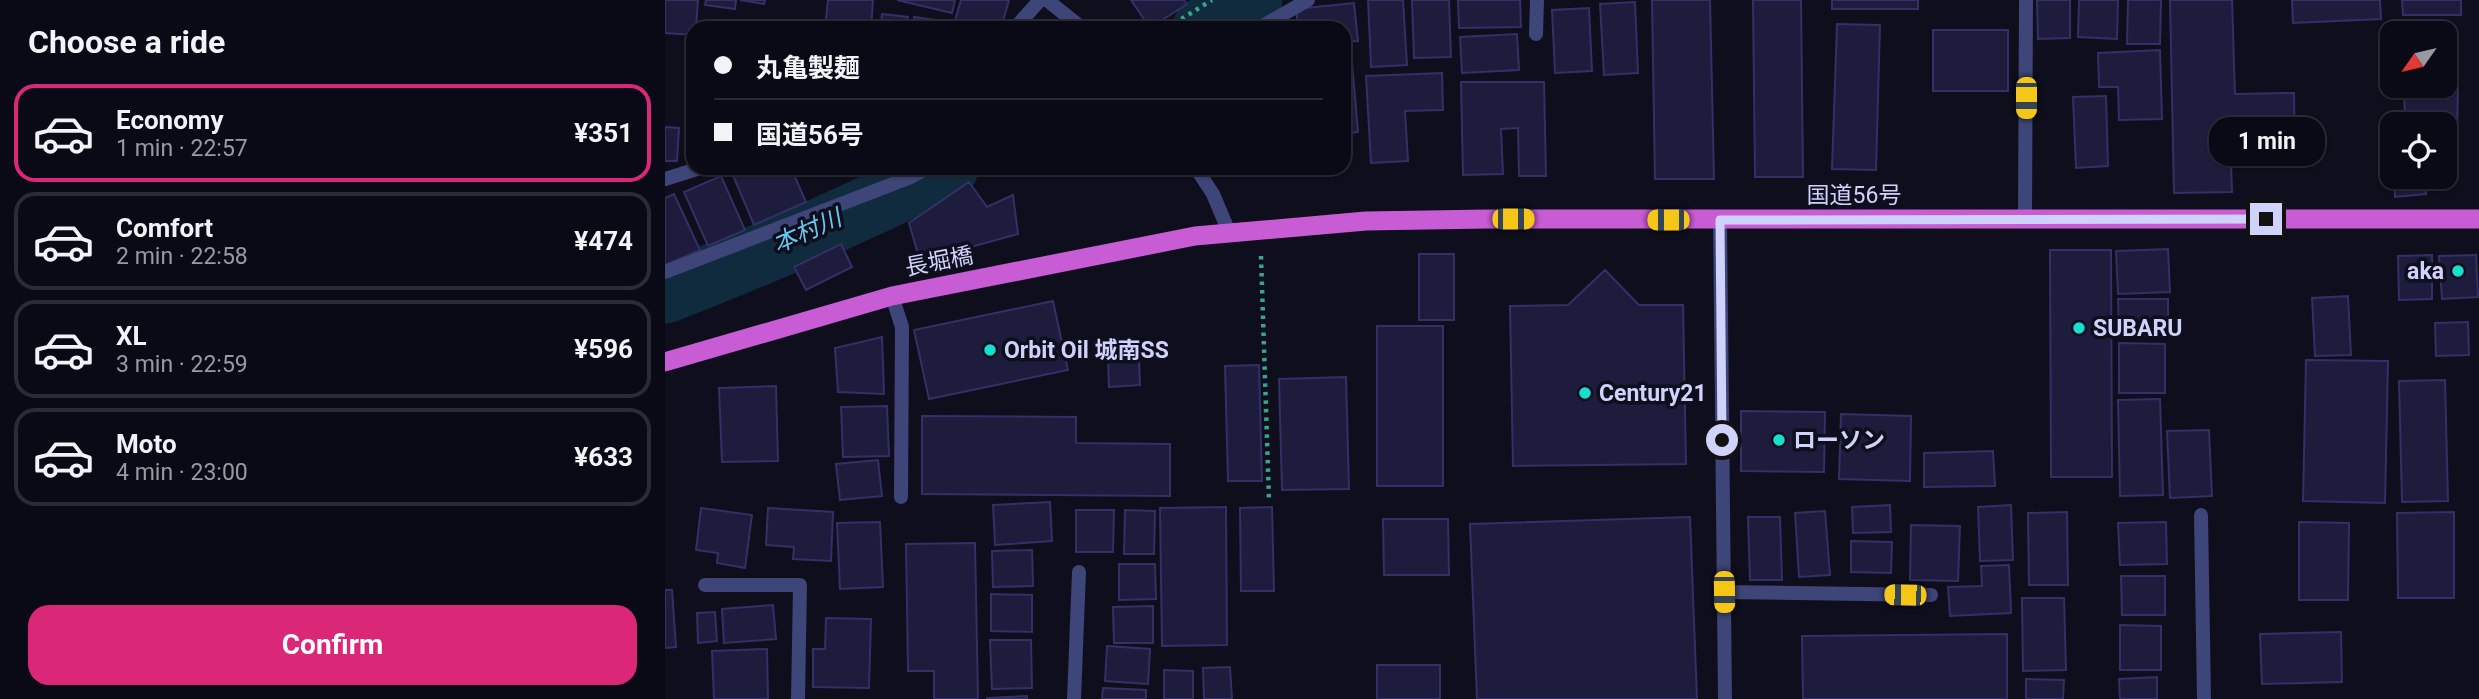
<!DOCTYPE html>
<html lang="en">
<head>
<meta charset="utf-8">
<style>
	body { margin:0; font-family:Roboto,"Noto Sans JP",sans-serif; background:#13131f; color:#f1f3f6; height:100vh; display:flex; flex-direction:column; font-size:26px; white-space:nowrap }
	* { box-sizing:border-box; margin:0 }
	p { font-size:23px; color:#999aa1 }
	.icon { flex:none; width:38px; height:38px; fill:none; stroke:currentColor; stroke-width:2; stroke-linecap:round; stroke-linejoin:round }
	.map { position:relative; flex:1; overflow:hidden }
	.side { display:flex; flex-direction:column; background:#0a0a16; width:665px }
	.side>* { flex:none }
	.banner { position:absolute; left:21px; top:21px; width:665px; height:154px; border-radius:21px; box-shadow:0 2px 5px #0004,0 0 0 2px #2a2b35; display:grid; align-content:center; height:154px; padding:0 28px; background:#0a0a16 }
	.needle { width:46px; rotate:236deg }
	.tools { position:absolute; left:1715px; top:21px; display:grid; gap:14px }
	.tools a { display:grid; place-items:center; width:77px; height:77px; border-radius:14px; background:#0a0a16; box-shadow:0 2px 5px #0004,0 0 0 2px #2a2b35; font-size:35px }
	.end { position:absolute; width:32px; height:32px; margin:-16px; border:9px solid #cfd2fa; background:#111; box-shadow:0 0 0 4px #111 }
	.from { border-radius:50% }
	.bubble { position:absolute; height:49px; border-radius:21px; background:#0a0a16; box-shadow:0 2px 5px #0004,0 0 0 2px #2a2b35; font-size:23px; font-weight:700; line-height:49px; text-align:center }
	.car { position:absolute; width:21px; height:42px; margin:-21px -10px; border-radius:9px; box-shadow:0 0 5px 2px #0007; background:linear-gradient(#f5c518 24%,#345 0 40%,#f5c518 0 76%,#345 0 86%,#f5c518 0) }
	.banner b { display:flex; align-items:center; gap:24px; height:66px; font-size:26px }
	.banner b+b { border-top:2px solid #2a2b35 }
	.banner i { width:18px; height:18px; background:#f1f3f6 }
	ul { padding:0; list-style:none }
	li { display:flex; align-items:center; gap:21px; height:98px; margin:0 14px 10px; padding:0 14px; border:4px solid #2a2b35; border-radius:21px }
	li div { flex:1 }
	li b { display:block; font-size:26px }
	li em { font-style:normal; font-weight:700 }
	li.selected { border-color:#db2777 }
	li>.icon { width:63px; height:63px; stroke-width:1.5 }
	h2 { padding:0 28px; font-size:32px; line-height:84px }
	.cta { display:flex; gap:14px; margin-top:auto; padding:14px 28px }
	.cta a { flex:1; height:80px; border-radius:21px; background:#db2777; color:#fff; font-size:28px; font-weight:700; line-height:80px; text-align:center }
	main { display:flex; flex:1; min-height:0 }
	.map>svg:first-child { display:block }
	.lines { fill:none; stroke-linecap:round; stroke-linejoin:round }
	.river { stroke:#112b3e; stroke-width:61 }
	.building { fill:#1d1c3c; stroke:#323066; stroke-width:2 }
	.path { stroke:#39a48b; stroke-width:4.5; stroke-dasharray:3.5 5; stroke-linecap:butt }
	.service { stroke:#3e4578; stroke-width:14 }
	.minor { stroke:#3e4578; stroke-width:14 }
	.trunk { stroke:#c85cd4; stroke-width:19 }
	.route { stroke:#cfd2fa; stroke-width:9 }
	.poi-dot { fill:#16dfd0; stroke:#0e0e1d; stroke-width:2.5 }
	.labels { text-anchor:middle; stroke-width:7; stroke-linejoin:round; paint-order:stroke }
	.street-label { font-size:23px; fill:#cfd2fa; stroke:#0e0e1d }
	.poi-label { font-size:23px; font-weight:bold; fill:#cfd2fa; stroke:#0e0e1d; text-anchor:start }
	.water-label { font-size:24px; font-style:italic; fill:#68c8f0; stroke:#0e0e1d }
</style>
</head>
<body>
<main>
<section class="side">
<h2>Choose a ride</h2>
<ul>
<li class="selected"><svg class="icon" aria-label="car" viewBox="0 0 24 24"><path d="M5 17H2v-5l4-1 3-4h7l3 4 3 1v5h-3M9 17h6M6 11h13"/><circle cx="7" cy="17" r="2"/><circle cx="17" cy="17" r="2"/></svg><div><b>Economy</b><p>1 min · 22:57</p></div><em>¥351</em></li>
<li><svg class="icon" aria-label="car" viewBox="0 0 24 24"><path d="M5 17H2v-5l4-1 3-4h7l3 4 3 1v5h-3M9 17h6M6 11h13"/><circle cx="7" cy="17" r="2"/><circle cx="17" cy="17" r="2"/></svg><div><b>Comfort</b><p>2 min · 22:58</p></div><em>¥474</em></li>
<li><svg class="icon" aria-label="car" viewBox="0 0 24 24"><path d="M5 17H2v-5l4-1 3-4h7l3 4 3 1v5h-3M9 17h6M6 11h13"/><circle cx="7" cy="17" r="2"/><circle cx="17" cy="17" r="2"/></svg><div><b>XL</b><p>3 min · 22:59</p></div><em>¥596</em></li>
<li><svg class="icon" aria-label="car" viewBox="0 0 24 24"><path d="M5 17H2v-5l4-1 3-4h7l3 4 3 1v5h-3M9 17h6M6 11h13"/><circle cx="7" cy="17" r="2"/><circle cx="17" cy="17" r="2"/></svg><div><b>Moto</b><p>4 min · 23:00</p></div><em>¥633</em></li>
</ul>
<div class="cta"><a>Confirm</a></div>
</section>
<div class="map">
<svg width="1814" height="699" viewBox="0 0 1814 699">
	<rect width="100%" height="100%" fill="#0e0e1d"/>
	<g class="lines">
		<path class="river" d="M538,28L587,0
			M0,293C96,256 191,214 283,168"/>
	</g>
	<path class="building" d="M0,0H33L31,28H28V35L0,33Z
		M41,0H71L70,9L40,5Z
		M75,0H100L99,4Z
		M163,0H208L206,28H160Z
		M232,0H290L287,13Z
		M296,0H344L336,28H303L289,24Z
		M466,0H519L522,4L485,28Z
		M703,0H738L742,65L706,67Z
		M747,0H784L786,57L749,58Z
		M793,0H855L856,27L794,28Z
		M987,0H1045L1049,179H990Z
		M1088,0H1136L1138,177H1090Z
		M1167,0H1253V9H1167Z
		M1372,0H1405V38L1373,39Z
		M1414,0H1453L1452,39L1413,37Z
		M1463,0H1496L1495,44H1462Z
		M1505,0H1567L1570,94L1629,93L1630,162L1566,164L1567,192L1509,193Z
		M1627,0H1715L1716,19L1628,23Z
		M1737,0H1796V15H1738Z
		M970,2L973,73L939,75L935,4Z
		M689,3L693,41L679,42V28H633L631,9Z
		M924,8L927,71L890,73L887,10Z
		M217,14L243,17L242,28H215Z
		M249,17L279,21L278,28H248Z
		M1172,24L1215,25L1211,170L1167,169Z
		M1785,24L1786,73H1780V33H1735L1734,25Z
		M1268,30H1343V91H1268Z
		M852,34L854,70L797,73L795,37Z
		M1495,50L1497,119L1454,120L1453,87H1434L1433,53Z
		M679,51H686L693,132L679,134Z
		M777,73L778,110L740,111L743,161L706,163L701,76Z
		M796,82H879L881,176H854L853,128L836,129L838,174L798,175Z
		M1739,87H1793L1792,137H1780V124H1740Z
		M1441,96L1443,166L1411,168L1408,97Z
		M0,127L14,128L12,161H0Z
		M79,168H126L141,202L89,225L67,173Z
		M56,176L80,230L43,246L19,192Z
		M1729,177H1760L1761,194L1730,197Z
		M304,182L322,207L348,195L353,234L255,261L244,223Z
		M9,194L35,250L0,265V198Z
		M176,244L187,267L141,290L129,267Z
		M1503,249L1505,292L1453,294L1451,251Z
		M1385,250H1446L1447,477H1386Z
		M754,254H789V320H754Z
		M1767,255V299L1734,300L1733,256Z
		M1811,255L1813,297L1777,299L1774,256Z
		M940,270L974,305H1018L1021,464L848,466L845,306L903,305Z
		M1683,296L1686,355L1650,356L1647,298Z
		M1453,299H1503V335L1454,336Z
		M388,301L403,370L264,399L249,330Z
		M1803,322L1804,355L1771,356L1770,323Z
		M712,326H778V486H712Z
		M217,337L219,394L173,392L170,348Z
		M1454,343L1500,344V393H1454Z
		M474,359L475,385L444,387L443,360Z
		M1641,360L1723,361L1720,503L1638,501Z
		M594,365L597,481H563L560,366Z
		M681,377L684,489L617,490L614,379Z
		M1780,380L1783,501L1737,502L1734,381Z
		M111,386L113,461L57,462L54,388Z
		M1495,399L1498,495L1455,496L1453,400Z
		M222,406L224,456L178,457L176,407Z
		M1076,411L1160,412L1159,472L1076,471Z
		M1176,414L1246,416L1245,481L1174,479Z
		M257,416L411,417V443L505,444V496L257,494Z
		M1544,430L1547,496L1505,498L1502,431Z
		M1328,451L1330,486L1259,487V453Z
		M213,460L217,496L175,500L171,464Z
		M385,502L387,541L330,545L328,505Z
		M1225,505L1226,532L1188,533L1187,507Z
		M1346,505L1348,560L1315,561L1313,507Z
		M561,507L562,645L497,646L495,508Z
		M607,507L609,591H576L575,508Z
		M36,508L87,515L80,568L52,563L53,553L31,550Z
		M103,508L168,512L166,561L128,559L129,547L101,545Z
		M411,510H449L448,552H411Z
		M460,510L490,511L489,554H459Z
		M1160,511L1165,575L1134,577L1130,513Z
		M1402,512L1403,585H1364L1363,513Z
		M1789,512V598H1733L1732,513Z
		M1025,517L1032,699H812L805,524Z
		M1083,517H1115L1117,580H1085Z
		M718,519H783L784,575H719Z
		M215,522L218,587L175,589L172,523Z
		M1501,522L1502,564L1455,565L1453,523Z
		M1634,522L1684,523L1683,600H1634Z
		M1246,525L1295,526L1293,581L1245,580Z
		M1186,541L1227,542L1226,573L1186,572Z
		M310,543L313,699H269V671H243L241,544Z
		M367,550L368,586L328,587L327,551Z
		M454,564H490L491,599L454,600Z
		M1344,565L1346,613L1285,616L1283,587L1317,586L1316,566Z
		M1456,576H1500V615H1457Z
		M0,590H7L11,647L0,648Z
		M326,594L367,595V632L326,631Z
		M1357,598H1399L1401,670L1358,671Z
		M108,605L111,639L59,643L57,609Z
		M488,606V643H449L448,607Z
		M50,612L52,641L33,643L32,613Z
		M161,618L206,619L204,688L148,687V649H160Z
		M1455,625L1496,626V670H1455Z
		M1676,632L1677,682L1597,684L1595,634Z
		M1342,634V699H1138L1137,636Z
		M325,640H366L367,688L327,689Z
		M442,646L485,649L483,684L440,681Z
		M102,649L103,699H49L47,651Z
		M712,665H775V699H712Z
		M565,667L567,699H539L538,668Z
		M499,670L528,671V699H499Z
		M1492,677V699H1455L1454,679Z
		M1361,679L1399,680L1398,699H1361Z
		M438,688L481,690V699H437Z
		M362,696V699H322V698Z"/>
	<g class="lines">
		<path class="path" d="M502,28L547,0
			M596,256L604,500"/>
		<path class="service" d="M594,28L643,0
			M871,34L872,0
			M1360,219L1361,0
			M1536,515L1539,699
			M40,585H135L133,699
			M1059,592L1266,595
			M409,699L414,572"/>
		<path class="minor" d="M382,0L417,28
			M350,28L375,0
			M531,168L548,194L564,232
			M0,179L35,168
			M1055,220L1060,699
			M0,272L246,177L262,168
			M227,296L237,327L236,497"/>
		<path class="trunk" d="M0,362L227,296L530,236L701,221L822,219H1814"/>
	</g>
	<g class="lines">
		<path class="route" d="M1057,440L1055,220L1601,219"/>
	</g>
	<g class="poi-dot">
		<circle cx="1793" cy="271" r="7"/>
		<circle cx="1414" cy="328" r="7"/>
		<circle cx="325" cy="350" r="7"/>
		<circle cx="920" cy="393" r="7"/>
		<circle cx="1114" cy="440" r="7"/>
	</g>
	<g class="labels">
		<g class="street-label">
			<text x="1189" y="203">国道56号</text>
			<text transform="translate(274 261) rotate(-11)" y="8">長堀橋</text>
		</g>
		<g class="poi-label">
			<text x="1779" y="279" text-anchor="end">aka</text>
			<text x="1428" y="336">SUBARU</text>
			<text x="339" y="358">Orbit Oil 城南SS</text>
			<text x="934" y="401">Century21</text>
			<text x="1128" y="448">ローソン</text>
		</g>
		<g class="water-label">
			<text transform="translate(142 231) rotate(-24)" y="8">本村川</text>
		</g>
	</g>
</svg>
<div class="tools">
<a><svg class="needle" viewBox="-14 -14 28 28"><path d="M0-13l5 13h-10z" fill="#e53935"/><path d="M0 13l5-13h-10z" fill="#999aa1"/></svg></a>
<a><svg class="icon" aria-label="locate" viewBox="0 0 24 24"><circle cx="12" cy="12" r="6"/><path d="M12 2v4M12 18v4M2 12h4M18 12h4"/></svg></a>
</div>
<i class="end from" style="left:1057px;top:440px"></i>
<i class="end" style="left:1601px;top:219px"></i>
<div class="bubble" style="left:1544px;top:117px;width:116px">1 min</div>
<i class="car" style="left:1361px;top:98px;rotate:180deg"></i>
<i class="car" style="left:848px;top:219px;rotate:90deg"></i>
<i class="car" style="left:1003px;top:220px;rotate:270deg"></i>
<i class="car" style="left:1059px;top:592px;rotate:179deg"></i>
<i class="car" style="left:1240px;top:595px;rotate:271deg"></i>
<div class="banner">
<b><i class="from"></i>丸亀製麺</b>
<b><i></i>国道56号</b>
</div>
</div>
</main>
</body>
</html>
